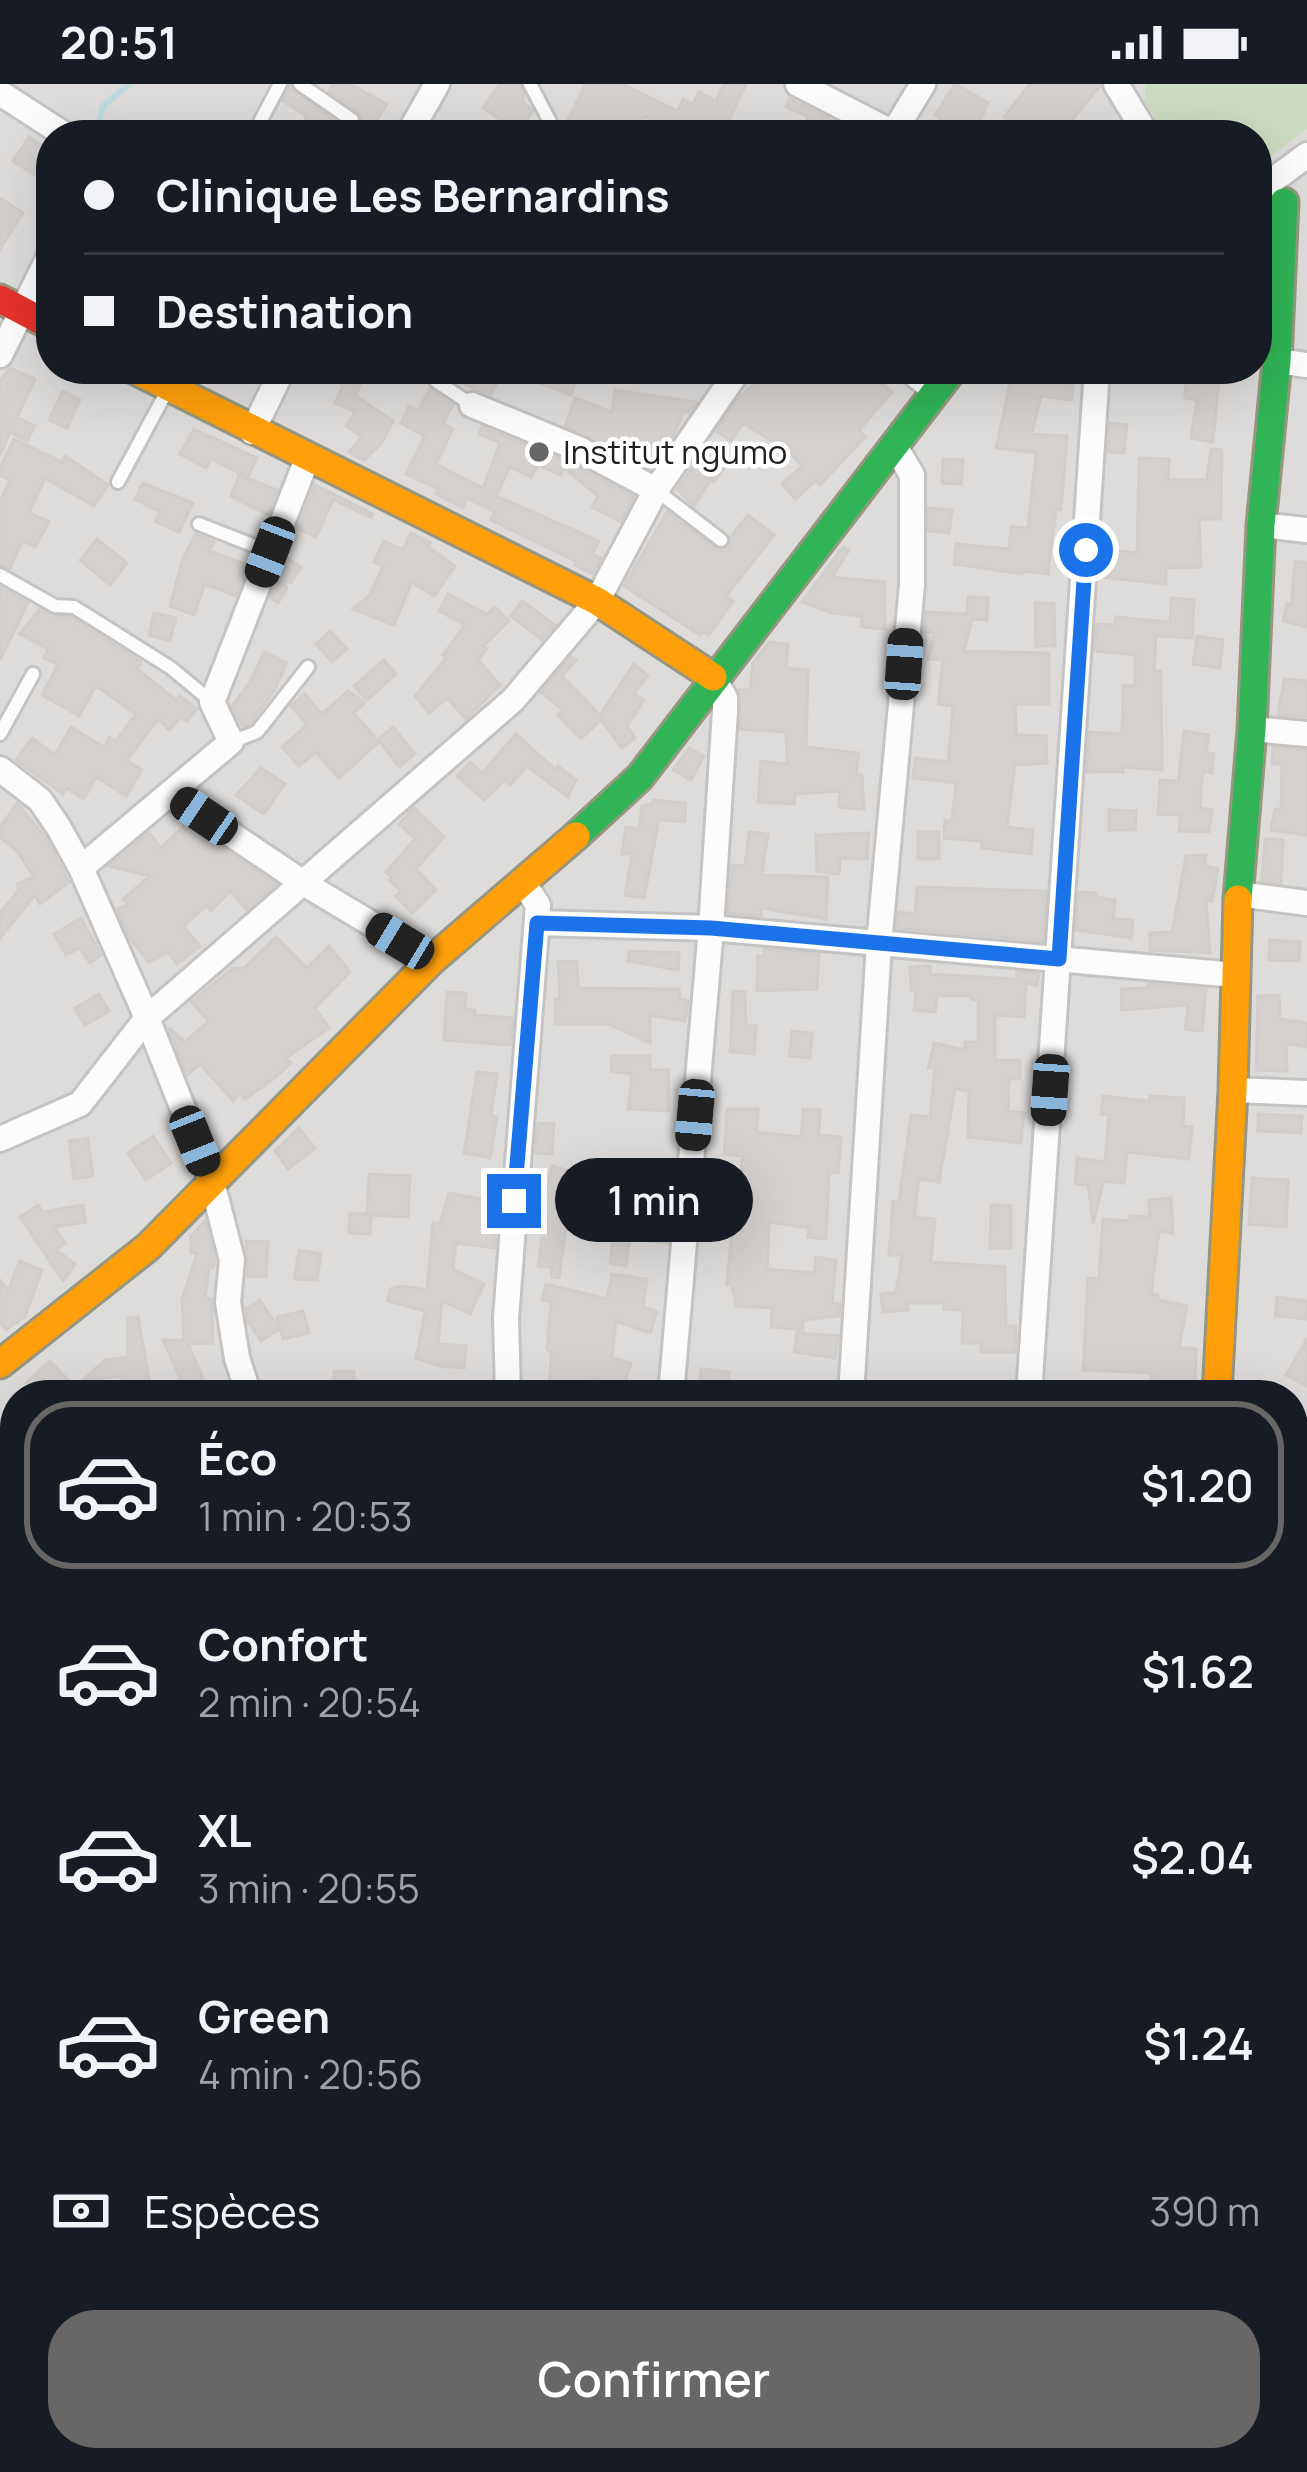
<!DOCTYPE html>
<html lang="fr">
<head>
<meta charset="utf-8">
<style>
	body { margin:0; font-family:Manrope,sans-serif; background:#20242c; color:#f1f3f6; height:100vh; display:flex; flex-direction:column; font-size:45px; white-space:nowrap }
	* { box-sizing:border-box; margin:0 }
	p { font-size:39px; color:#9ea1a6 }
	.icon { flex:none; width:66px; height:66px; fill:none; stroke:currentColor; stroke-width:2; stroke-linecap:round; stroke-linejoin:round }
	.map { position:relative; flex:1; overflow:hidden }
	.side { position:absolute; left:0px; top:1296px; width:1308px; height:1092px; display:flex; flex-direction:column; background:#171b24; border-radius:48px 48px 0 0; box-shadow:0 12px 48px #0002 }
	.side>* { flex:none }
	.hud { position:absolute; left:36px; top:36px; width:1236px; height:264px; border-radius:48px; box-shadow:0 12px 48px #0002; display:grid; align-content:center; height:264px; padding:0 48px; background:#171b24 }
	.end { position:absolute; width:54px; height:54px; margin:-27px; border:15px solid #1a73e8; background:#fff; box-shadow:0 0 0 6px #fff }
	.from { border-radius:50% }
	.bubble { position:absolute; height:84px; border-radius:42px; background:#171b24; box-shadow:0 12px 48px #0002; font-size:39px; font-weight:600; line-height:84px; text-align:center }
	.car { position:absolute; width:36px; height:72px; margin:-36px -18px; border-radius:15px; box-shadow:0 0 9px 3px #0007; background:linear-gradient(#222 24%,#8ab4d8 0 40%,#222 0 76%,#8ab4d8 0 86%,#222 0) }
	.hud b { display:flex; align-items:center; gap:42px; height:114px; font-size:45px }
	.hud b+b { border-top:3px solid #363941 }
	.hud i { width:30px; height:30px; background:#f1f3f6 }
	ul { padding:21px 0 0; list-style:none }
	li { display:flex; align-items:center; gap:36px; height:168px; margin:0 24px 18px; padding:0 24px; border:6px solid transparent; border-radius:48px }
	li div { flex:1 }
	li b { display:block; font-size:45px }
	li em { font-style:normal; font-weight:600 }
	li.on { border-color:#686766 }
	li>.icon { width:108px; height:108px; stroke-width:1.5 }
	.pay { display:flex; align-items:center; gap:30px; height:132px; padding:0 48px; font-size:45px }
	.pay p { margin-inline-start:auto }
	.button { display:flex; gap:24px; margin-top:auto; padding:24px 48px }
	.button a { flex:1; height:138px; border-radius:48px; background:#686766; color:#fff; font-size:48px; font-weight:600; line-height:138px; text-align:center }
	.status { display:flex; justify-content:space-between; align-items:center; height:84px; padding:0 60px; background:#171b24; direction:ltr }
	.status svg { height:33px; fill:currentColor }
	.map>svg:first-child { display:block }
	.residential { fill:#dddcda; fill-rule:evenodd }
	.forest { fill:#ccdcc0 }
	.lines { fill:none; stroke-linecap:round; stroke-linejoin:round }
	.stream { stroke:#bedbe0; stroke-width:6 }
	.building { fill:#d3d0ce; stroke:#d1cdca; stroke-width:3 }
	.lane-casing { stroke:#c5c4c3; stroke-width:18 }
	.street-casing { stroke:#c5c4c3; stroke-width:30 }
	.fast-casing { stroke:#979781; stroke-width:33 }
	.slow-casing { stroke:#979781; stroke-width:33 }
	.jam-casing { stroke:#979781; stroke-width:33 }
	.path { stroke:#d7c9c8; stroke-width:3; stroke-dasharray:6 6; stroke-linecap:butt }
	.lane { stroke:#fcfcfc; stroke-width:12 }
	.street { stroke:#fcfcfc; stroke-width:24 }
	.fast { stroke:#30b455; stroke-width:27 }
	.slow { stroke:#ff9f0a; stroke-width:27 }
	.jam { stroke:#e5322d; stroke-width:27 }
	.route { stroke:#1a73e8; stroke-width:15 }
	.poi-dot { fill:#686766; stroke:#fff; stroke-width:4.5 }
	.labels { text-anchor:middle; stroke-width:9; stroke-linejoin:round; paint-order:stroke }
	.poi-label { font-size:33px; fill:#202020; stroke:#fff; text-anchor:start }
</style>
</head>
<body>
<div class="status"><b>20:51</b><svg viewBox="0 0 49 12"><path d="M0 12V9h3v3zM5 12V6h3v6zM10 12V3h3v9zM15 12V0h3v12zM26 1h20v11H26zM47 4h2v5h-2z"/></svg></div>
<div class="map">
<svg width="1307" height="2388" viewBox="0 0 1307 2388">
	<rect width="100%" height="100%" fill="#eeece9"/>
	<path class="residential" d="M0,0H1146L1144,17L1167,51H51V285H1257V83L1307,45V2388H0ZM15,1311H1293V2373H15Z"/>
	<path class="forest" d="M1146,0H1307V45L1257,83V51H1167L1144,17Z"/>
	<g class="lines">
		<path class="stream" d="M96,51L103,22L129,0
			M1293,1372L1307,1364
			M0,2048L15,2043"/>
	</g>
	<path class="building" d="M333,0H350L387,20L368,51H360L362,37L359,28L329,7Z
		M500,0H520L524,12L522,17L533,27L518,47L483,24Z
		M586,0H622L678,27L683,15L693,20L699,8L716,17L724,0H746L722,51H683L644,32L638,51H611L566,40Z
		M955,0L988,19L974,51H959L938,38L941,34L935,31Z
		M1030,0H1100V2L1068,41L1064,37L1054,51H1029L1004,33Z
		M290,2L340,41L339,51H302L306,32L283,17Z
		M790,14V15L861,51H798L809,33L786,23Z
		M29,53L51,67V80L41,95L13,77Z
		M0,114L23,129L0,165Z
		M10,284L35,295L17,333L35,342L27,357L10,348L0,371V297Z
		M308,285H367L356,312L393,337L382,359L364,376L349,368L362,353L346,342L355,328L335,319L343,301Z
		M472,285H503L491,311L465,301Z
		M504,285H580L571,311Z
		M770,285H805L823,299L836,285H884L876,294L892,308L859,346L865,353L820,401L816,397L795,415L782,400L802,382L789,368L743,339L731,357L716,347L739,314Z
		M1013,285H1053V293L1074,296L1071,316L1041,312L1032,350L1067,352L1061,426L1056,425L1048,490L1023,487L1022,490L954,480L956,460L1009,465L1011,443L1028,444L1036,369L996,364Z
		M1187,285H1220L1213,358L1191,354L1197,316L1185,314Z
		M430,305L453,321L443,339L453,345L436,380L483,404L500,359L479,350L482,343L572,380L634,413L621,438L592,423L598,412L564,384L561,391L538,381L531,393L510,383L496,412L599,457L592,470L601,474L593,490L575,481L577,478L491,436L495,428L467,414L463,424L436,410L439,405L406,390L425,352L401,339L409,322L418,327Z
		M615,306L697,318L689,329L684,326L674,351L651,385L565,342L575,314L612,328Z
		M63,307L80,316L67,344L49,336Z
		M1110,339L1127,341L1124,369L1108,368Z
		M194,345L257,374L248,393L211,375L206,384L180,370Z
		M14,355L62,378L65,372L108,401L94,422L45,394L29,428L49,438L35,463L22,457L10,485L0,481V418L10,396L0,391V384Z
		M1211,365L1222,366L1221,435H1199L1201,483L1166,484V500L1100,493L1102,465L1137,469L1139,374L1169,375L1168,396H1207Z
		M717,366L730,376L714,398L711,395L694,422L677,405L698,375L706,380Z
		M943,375L963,376L961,400L942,399Z
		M239,391L277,406L268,431L231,412Z
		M143,399L193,419L179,448L155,437L160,428L135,415Z
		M315,401L373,430L371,433L333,416L316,453L298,445Z
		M928,424L952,426L949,449L928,447Z
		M667,428L718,466L728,463L731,453L748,431L774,451L726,512L733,517L709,551L703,547L700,551L624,502Z
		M411,449L430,459L428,463L455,482L434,512L412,498L394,541L353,525L370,511L383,482L374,478L384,457L403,466Z
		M196,450L214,458L209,467L248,481L236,512L205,500L194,531L170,522L183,474Z
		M97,455L127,479L110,501L80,476Z
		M843,463L849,466L832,493L885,498V545L861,543L862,532L832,529L802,518Z
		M286,474L301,483L291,499L283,496L287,505L278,519L270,514Z
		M1295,478H1307V543L1283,537L1287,520L1291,521Z
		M0,503L28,519L0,576Z
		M448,510L487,530L495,523L509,537L483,562L487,564L478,576L500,601L466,635L447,614L429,629L415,612L446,574L443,571L465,541L439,527Z
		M968,513L988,514L987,536L972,535L964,567L1049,569V620H1015L1016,651L1046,652L1047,679L1015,681L1007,743L1033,746L1031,770L982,764L981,757L944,754L945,736L952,737L956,699L913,694L915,674L948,678L953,622L938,620L943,576L928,575L935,548H924L926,528L967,530Z
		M1171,514L1194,516L1193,540L1192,554L1156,552L1154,587H1161L1162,686L1123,683V688H1087L1089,648L1122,650L1123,602L1135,601V571L1095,567L1097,540L1115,541L1116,533L1170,538Z
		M522,517L555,541L542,556L511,532Z
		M1035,519H1054L1055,562H1036Z
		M40,525L53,532L71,533L141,578L137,585L176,616L180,612L197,625L187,637L181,633L169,646L158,635L127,676L142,686L126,712L96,693L84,715L66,704L63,710L16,676L32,654L55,671L71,643L104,663L109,653L116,657L136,630L96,602L79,632L42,611L58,581L44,574L48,565L20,550Z
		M154,529L176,534L170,557L149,551Z
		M330,547L347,565L332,578L316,560Z
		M1197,552L1223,556L1220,584L1193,580Z
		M769,558L788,560L786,584L808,586L806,663L859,669L856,691H862L864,725L839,723L840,707L795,710L794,720L758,718L761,677L787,680L786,648L740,645L739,606H750L753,579Z
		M264,568L287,579L275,605L250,640L243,642L232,622L251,597Z
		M571,573L576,576L562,592L600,631L634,580L648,591L634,610L644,616L627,642L635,654L622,664L601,636L581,655L558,631L563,626L541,608Z
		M384,576L396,590L367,616L354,602Z
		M1284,595L1307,597V633L1278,631Z
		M348,607L365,619L354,629L379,658L339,694L316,668L299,682L282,663L307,641L291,622L305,610L322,630Z
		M393,643L415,670L399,683L378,655Z
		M1184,647L1209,651L1206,669L1214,670L1212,689L1204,688L1202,693L1200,724L1212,726L1209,748L1179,747L1181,731L1158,730L1160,696L1178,697Z
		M516,650L556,686L558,682L576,696L568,713L527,682L510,701L505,696L484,716L457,692L470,678L482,689Z
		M1273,663L1307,666V751L1271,746L1275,725L1281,726L1282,680H1272Z
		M689,664L704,672L691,696L673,686Z
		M261,684L285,700L264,730L236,711Z
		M653,716L686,719L685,738L659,736L644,814L625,811L632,769L622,770L626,743L639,745L642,722L653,720Z
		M17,719L45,753L69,798L40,820L35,811L0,854V829L19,806L17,800L34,793L16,766L0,753V744Z
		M414,724L444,753L416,785L436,806L412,829L396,812L401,807L389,796L392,793L386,788L415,755L399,740Z
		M1109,726L1136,727L1135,746H1109Z
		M186,740L276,800L247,826L230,807L211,827L206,822L183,842L200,862L177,880L168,868L149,878L129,853L117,825L128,820L123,815L150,792L109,782L149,749L161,764Z
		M749,748L768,750L762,791L828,793L826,835L761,824V832L728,829L732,781L745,782Z
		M918,748H939V775H918Z
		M869,749L867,775L840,774L839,790L817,787L816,751Z
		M1265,755L1283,756L1281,799L1262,796Z
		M1206,771L1205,782L1218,785L1212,817L1206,816L1210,869L1150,866V849L1172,848L1186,772Z
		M917,803L1046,807L1043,857L897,844L898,828L915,830Z
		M1079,808L1096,809V813L1115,816L1113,835L1133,836L1131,854L1076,846Z
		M81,834L101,871L90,879L80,864L66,871L54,850Z
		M276,853L307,884L329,862L350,888L315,924L329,944L286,974L291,979L276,993L245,1015L240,1009L233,1017L200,980L187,991L169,944L185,958L209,937L191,918L232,885L244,884Z
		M1270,856L1300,858L1299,877L1269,876Z
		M764,865L819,870L817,905L757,907L758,872L764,873Z
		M629,867L679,869L678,886L628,877Z
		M577,877L578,904L679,905L680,915L688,917L685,937L650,931V959L608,940H555V915H560L558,878Z
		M930,882V890L1016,895L1017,888L1039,890L1037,901L1026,899L1024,933L995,931V976H1020V995H1009L1008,1027L1024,1029L1021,1059L968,1053L969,1007L955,1005L939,1098L919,1095L914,1133L935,1135L931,1178L1005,1183L1006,1242H1016L1015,1268H981V1259H962L963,1226L944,1225V1219H907L908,1226L883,1228L881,1210L896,1208L902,1171H889L893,1117H899L911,1031L930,1033L935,984H928L934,959L965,966V958H978V916L971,915V912H937L935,928L914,926L916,907H911L910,883Z
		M1148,900L1206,905L1202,947L1185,945L1188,921L1122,926L1121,905L1148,904Z
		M733,907L745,908L746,942H756L754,970L730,968Z
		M447,908L466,909L465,925L475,926V931L513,934L511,961L444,956Z
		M99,910L109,927L85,941L75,924Z
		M1279,911L1280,935L1307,939V963L1286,960L1287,987L1256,986L1258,912Z
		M792,947L812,949L810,974L789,972Z
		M612,972H650V986H669L668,1027L628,1025L632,990L611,987Z
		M477,988L497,990L491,1032L497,1033L490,1074L464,1069Z
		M1103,1012L1149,1017L1150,1012L1184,1014L1183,1042L1192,1043L1189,1075L1127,1068L1124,1099L1104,1097L1093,1139L1088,1101L1075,1100L1077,1074L1105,1078L1109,1031L1101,1030Z
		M727,1025H758L757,1048L801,1053L803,1025L820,1026L819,1051L841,1053L838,1089H829L826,1155L808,1153L809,1144L769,1138L767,1185L814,1189L816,1173L836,1176L832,1219L840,1220L839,1232L803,1236V1246L771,1243L772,1224L736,1222L732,1201H727L732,1144H719L720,1119L737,1120L743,1072L724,1070Z
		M1258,1030L1302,1032L1301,1049L1258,1047Z
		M538,1039L554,1040L552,1070L535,1069Z
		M299,1044L315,1064L288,1085L275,1067Z
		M153,1052L171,1079L146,1096L128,1069Z
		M88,1054L93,1092L74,1095L69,1057Z
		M552,1082L591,1093L583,1122L619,1127L621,1104L639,1107L637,1119L670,1129L667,1159L630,1154L626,1182L610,1179L614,1149L566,1144L559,1194L552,1193L551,1184L538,1182L542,1154L549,1155L545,1110Z
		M369,1090L410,1092L408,1133L371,1131L370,1150L349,1149L350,1129L367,1130Z
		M1252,1094L1288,1096L1286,1143L1249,1140Z
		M449,1109L497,1118L492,1146H496L495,1164L456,1159L453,1185L484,1200L470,1230L442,1217L438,1260L466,1262L464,1284L440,1282L416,1274L425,1227L388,1217L390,1205L401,1202L427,1206L433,1139H440Z
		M1171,1114L1173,1149L1159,1147L1151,1210L1158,1211V1216L1187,1222L1179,1263L1196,1265L1195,1304H1151L1152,1289L1083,1286L1088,1194L1099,1195L1103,1135L1130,1137V1132L1150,1133L1149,1116Z
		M38,1121L43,1128L83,1121L86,1138L54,1143L65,1159L56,1166L75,1180L63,1197L20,1133Z
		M991,1121L1011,1122V1164H990Z
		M205,1137L215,1177L213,1184L210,1179L205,1215H212L213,1259L188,1260L203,1294L184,1303L163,1256H184L182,1216L197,1169H191V1152Z
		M246,1157L268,1158L266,1193L247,1192Z
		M299,1166L321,1170L317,1196L294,1195Z
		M20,1177L42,1186L25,1232L6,1246L0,1238V1196L8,1207Z
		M612,1190L647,1195L643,1223L657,1228L650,1249L616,1237L612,1274L631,1279L623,1304L589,1293V1311H549L551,1270H554L547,1265L551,1218L542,1216L546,1200L607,1215Z
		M1277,1213L1307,1217V1235L1275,1232Z
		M260,1216L279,1245L261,1257L248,1237L246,1225Z
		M303,1227L309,1249L283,1255L277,1233Z
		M138,1233L152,1311H127L121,1292L83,1296L105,1276L128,1273V1234Z
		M797,1249L838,1252L835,1274L794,1268Z
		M1307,1255V1302L1286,1291Z
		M50,1277L69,1297L54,1311H37L26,1299Z
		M701,1285L729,1288L728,1308L699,1305Z
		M334,1287H354V1311H334Z"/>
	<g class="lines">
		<defs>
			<path id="lane" d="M300,0L352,36L349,51
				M530,0L557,51
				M261,36L280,0
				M429,285L436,297L472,321
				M118,398L168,305
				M656,406L721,456
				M199,440L270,468
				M0,491L55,522L74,523L171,584L212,618
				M0,650L33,590
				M231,658L257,648L308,583"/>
			<path id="street" d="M798,0L897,51
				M1116,0L1147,51
				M0,9L65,51
				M408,51L437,0
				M892,51L923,0
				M1257,108L1307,71
				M0,271L51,169
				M1277,277L1307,281
				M908,285L937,308
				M472,321L579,365L656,406
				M252,348L283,285
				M1261,441L1307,446
				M1252,645L1307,650
				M0,685L40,716L59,744L81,784L147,934L212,1098L232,1176L228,1218L237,1274L249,1311
				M170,709L305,800L432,876
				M81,784L231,658L212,618L307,375
				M1238,810L1307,819
				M537,839L711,844L1235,891
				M1233,1006L1307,1009
				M0,1055L80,1020L147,934L513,616L597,517L656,406L739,285
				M508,1311L506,1234L538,821L524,800
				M671,1311L711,844L725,627V614L713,593
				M851,1311L879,860L912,501V391L894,361
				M1029,1311L1097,285
				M0,1494H15
				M0,1843L15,1861
				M1293,2061L1307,2058
				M0,2143L15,2137
				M0,2244L15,2229
				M0,2297L15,2308
				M68,2373L75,2388
				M721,2388L739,2373"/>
			<path id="fast" d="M576,752L640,693L953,285
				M1238,815L1252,645L1261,441L1277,277L1284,118"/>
			<path id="slow" d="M133,285L597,517L713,593
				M0,1280L148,1163L432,876L576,752
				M1217,1311L1233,1006L1238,815"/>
			<path id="jam" d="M0,215L51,242"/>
		</defs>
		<use href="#lane" class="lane-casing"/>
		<use href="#street" class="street-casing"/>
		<use href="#fast" class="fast-casing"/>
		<use href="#slow" class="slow-casing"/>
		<use href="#jam" class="jam-casing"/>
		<path class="path" d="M849,2373L861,2388
			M1100,2388L1101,2373"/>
		<use href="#lane" class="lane"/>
		<use href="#street" class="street"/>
		<use href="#fast" class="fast"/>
		<use href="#slow" class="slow"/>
		<use href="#jam" class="jam"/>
	</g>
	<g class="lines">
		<path class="route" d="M514,1117L537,839L711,844L1059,875L1086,466"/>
	</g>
	<circle class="poi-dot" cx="539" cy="368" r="12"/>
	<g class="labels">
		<g class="poi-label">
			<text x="563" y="380">Institut ngumo</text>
		</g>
	</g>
</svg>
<i class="end from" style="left:1086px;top:466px"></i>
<i class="end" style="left:514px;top:1117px"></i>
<div class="bubble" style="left:555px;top:1074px;width:198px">1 min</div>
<i class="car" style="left:270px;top:468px;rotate:201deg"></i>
<i class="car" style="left:904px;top:580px;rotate:4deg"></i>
<i class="car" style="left:204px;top:732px;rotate:304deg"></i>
<i class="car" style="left:400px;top:857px;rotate:301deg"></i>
<i class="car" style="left:1050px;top:1006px;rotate:184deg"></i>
<i class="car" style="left:695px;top:1031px;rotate:185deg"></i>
<i class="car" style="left:195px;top:1057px;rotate:158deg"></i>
<div class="hud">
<b><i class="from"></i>Clinique Les Bernardins</b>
<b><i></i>Destination</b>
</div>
<section class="side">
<ul>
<li class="on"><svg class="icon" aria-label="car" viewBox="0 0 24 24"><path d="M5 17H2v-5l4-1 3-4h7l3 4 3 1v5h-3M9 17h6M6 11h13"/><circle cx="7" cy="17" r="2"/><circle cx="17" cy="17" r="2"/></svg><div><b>Éco</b><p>1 min · 20:53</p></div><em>$1.20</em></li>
<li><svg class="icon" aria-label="car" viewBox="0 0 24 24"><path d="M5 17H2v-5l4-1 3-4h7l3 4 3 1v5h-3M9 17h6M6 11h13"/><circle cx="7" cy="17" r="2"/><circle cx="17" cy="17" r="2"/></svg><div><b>Confort</b><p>2 min · 20:54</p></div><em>$1.62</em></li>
<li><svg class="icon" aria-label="car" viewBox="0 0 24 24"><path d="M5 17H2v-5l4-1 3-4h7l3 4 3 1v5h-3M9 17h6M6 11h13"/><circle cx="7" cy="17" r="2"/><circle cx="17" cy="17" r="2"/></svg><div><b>XL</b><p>3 min · 20:55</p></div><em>$2.04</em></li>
<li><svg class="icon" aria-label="car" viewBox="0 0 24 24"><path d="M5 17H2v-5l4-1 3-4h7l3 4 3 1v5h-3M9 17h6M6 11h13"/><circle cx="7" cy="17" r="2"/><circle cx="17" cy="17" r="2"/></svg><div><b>Green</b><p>4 min · 20:56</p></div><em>$1.24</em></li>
</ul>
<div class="pay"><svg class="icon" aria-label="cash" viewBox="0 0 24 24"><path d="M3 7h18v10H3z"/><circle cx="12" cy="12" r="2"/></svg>Espèces<p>390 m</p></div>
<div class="button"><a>Confirmer</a></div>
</section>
</div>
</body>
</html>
